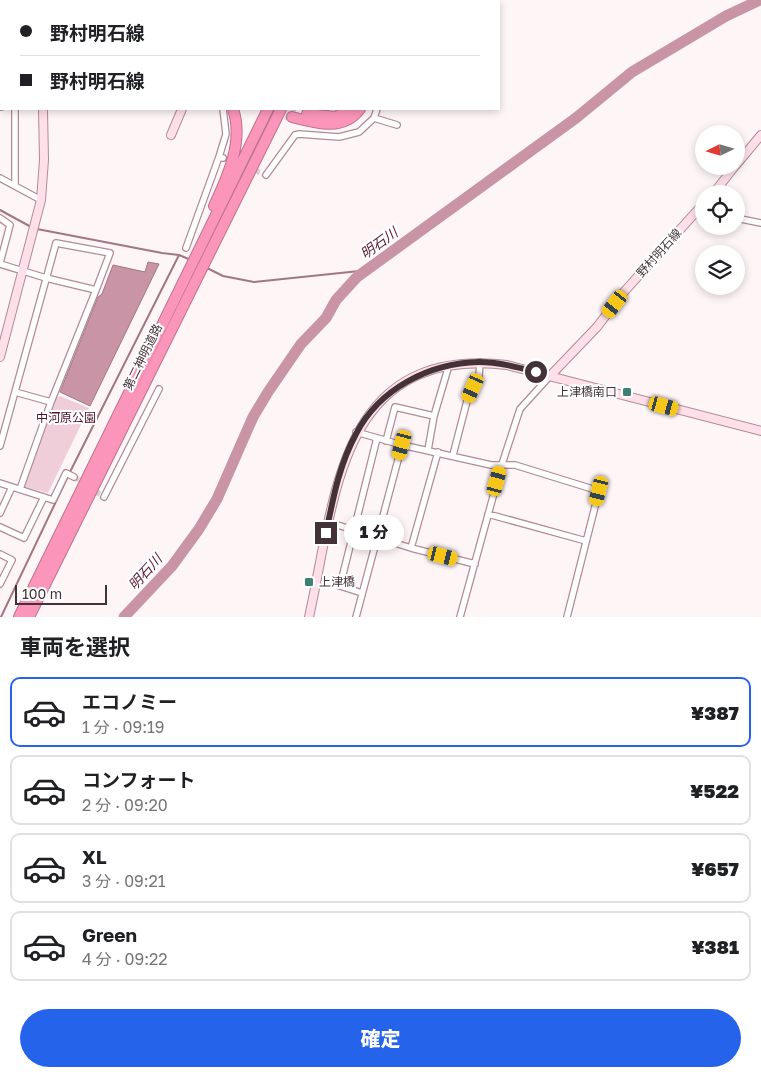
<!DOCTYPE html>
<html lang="ja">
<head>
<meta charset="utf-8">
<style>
	body { margin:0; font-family:"Golos Text","Noto Sans JP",sans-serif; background:#f2f2f2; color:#202124; height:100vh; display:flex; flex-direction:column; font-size:19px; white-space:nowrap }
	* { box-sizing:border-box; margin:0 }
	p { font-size:16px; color:#757577 }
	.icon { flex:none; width:28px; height:28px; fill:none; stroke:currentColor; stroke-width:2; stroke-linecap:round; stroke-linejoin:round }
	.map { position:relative; height:617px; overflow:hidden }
	.panel { display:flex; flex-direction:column; background:#fff; flex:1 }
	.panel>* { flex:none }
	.guide { position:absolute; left:0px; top:0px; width:500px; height:110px; box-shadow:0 2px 8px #0003; display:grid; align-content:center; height:110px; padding:0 20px; background:#fff }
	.needle { width:32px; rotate:265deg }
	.fabs { position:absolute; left:695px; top:125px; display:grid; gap:10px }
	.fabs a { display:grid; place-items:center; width:50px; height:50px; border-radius:50%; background:#fff; box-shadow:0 2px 8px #0003; font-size:25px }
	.scale { position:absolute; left:15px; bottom:12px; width:92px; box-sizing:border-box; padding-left:5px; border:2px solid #433338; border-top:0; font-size:14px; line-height:18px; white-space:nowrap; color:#433338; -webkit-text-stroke:4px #fff; paint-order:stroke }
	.end { position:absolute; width:22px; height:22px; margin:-11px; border:6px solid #433338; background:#fff; box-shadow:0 0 0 2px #fff }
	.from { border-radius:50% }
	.bubble { position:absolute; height:35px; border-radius:18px; background:#fff; box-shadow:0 2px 8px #0003; font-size:16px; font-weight:800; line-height:35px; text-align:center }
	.car { position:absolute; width:15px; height:30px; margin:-15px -8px; border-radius:6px; box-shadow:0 0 4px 1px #0007; background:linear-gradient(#f5c518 24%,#345 0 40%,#f5c518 0 76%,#345 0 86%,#f5c518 0) }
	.guide b { display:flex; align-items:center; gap:18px; height:48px; font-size:19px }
	.guide b+b { border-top:1px solid #e0e0e0 }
	.guide i { width:12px; height:12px; background:#202124 }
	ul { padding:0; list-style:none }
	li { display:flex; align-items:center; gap:15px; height:70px; margin:0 10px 8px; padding:0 10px; border:2px solid #e0e0e0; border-radius:10px }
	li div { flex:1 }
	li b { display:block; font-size:19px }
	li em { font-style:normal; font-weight:800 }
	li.on { border-color:#2563eb }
	li>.icon { width:45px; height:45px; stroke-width:1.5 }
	h2 { padding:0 20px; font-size:22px; line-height:60px }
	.button { display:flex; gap:10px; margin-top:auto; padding:10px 20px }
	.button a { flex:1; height:58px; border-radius:30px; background:#2563eb; color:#fff; font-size:20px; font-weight:800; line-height:58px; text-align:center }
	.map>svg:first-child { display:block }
	.green { fill:#f0ced9 }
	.water { fill:#c994a6; stroke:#a17785 }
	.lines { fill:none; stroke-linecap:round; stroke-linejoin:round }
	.stream { stroke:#a17785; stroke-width:2 }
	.river { stroke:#c994a6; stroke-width:11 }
	.street-tunnel { stroke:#d9ced1; stroke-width:5.5; stroke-dasharray:5.5 3; stroke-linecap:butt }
	.highway-tunnel { stroke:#d9ced1; stroke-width:10; stroke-dasharray:10 5; stroke-linecap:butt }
	.street-casing { stroke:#b18b97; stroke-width:8 }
	.secondary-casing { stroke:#b18b97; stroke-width:10 }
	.highway-casing { stroke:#bb738c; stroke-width:12 }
	.street { stroke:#fff; stroke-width:5.5 }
	.secondary { stroke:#fedfea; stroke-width:8 }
	.highway { stroke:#fc95ba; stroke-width:10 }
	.route { stroke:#433338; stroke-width:6 }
	.poi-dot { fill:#3e8072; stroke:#fff; stroke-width:2 }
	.labels { text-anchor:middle; stroke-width:4; stroke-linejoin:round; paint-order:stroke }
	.street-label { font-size:12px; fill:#433338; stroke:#fff }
	.poi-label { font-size:12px; fill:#433338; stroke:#fff; text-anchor:end }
	.park-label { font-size:12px; fill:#50112d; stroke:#fff }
	.water-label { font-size:14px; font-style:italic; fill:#5b1b36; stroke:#fff }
</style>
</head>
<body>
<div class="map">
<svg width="761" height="617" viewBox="0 0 761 617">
	<rect width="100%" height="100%" fill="#fef5f7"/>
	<path class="green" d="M60,396L89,408L48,493L25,487L23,484L56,398Z"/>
	<path class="water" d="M148,262L159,264L90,406L60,392L98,297L102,294L113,265L145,272Z"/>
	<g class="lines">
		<path class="stream" d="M0,210L33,228
			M37,229L162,253L179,255L191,260
			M207,268L223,276L254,282L369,270
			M1,617L71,470L179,255"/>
		<path class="river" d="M124,617L172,566L199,529L217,499L253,417L268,392L301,344L326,318L336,300L357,277L576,118L632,72L726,16L760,0"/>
		<path class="street-tunnel" d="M239,164L266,175
			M74,477L104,497"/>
		<path class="highway-tunnel" d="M272,109L292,117
			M291,109L296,111"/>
		<defs>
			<path id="street" d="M361,1V0
				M0,107H1
				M15,109V186
				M223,109L226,134L219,157L223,158
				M374,118L377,109
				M266,175L295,135L299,134L339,137L359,132L374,118L397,125
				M0,178L41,200
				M0,218L10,225L0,263
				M736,218L761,223
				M186,248L219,157
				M0,264L46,278L96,290L51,402L15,392
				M356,432L402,445L491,465H515L599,491L567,617
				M386,441L395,407L434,416
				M0,446L56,243L110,253L96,290
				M428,450L434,416L449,365
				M453,455L467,401L479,376L480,362
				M0,483L53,500L66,473L74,477
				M20,489L51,402
				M104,497L159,389
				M0,513L12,487
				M488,514L586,541
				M328,522L411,548L475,564
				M0,527L24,538L44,497
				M411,548L438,452
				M0,554L12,560L0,584
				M362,593L340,586L377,438
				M356,617L402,445
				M460,617L502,464L520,409L550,376"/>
			<path id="secondary" d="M40,0V1
				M201,1V0
				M171,135L182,109
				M736,165L761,135
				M713,194L735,166
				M0,357L41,200L44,160L43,109
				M550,376L597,327L623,293L704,203
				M309,617C336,496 339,346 507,365L761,431"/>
			<path id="highway" d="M216,0V1
				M223,0V1
				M320,1L321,0
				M331,1V0
				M347,1V0
				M307,114L336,117L350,109
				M292,117C315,123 343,132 360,109
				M214,206C228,176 244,141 233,109
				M19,617L268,109
				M29,617L281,109"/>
		</defs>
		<use href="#street" class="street-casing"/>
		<use href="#secondary" class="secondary-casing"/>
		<use href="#highway" class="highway-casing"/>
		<use href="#street" class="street"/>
		<use href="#secondary" class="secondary"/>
		<use href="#highway" class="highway"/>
	</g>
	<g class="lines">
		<path class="route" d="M326,533C333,499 339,465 356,434C379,389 429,363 479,362C498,362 517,367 536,372"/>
	</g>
	<g class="poi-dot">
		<rect x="622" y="387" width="10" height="10" rx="2.5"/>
		<rect x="304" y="577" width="10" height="10" rx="2.5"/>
	</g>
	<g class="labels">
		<g class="street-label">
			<text transform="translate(659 253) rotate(-48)" y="4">野村明石線</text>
			<text transform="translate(143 357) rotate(-64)" y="4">第二神明道路</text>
		</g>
		<g class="poi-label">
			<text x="617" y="396">上津橋南口</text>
			<text x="319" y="586" text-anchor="start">上津橋</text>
		</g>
		<g class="park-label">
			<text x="66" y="422">中河原公園</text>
		</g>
		<g class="water-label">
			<text transform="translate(379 243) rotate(-36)" y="5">明石川</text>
			<text transform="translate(145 572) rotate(-48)" y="5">明石川</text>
		</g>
	</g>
</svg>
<div class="fabs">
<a><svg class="needle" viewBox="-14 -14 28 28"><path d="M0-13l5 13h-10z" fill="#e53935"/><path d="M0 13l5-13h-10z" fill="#757577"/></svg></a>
<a><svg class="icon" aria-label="locate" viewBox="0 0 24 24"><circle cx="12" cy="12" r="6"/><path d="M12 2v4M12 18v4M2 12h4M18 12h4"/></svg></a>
<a><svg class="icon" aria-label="layers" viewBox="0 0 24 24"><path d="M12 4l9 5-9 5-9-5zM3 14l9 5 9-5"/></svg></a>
</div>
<div class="scale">100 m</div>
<i class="end from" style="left:536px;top:372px"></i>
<i class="end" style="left:326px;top:533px"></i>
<div class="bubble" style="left:344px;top:515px;width:60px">1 分</div>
<i class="car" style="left:615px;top:304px;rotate:218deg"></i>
<i class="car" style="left:473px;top:388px;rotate:204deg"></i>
<i class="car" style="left:664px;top:406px;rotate:105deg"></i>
<i class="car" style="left:402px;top:445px;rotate:195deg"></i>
<i class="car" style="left:497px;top:481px;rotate:15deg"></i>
<i class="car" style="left:599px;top:491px;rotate:194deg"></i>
<i class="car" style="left:443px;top:556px;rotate:104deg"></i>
<div class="guide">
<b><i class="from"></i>野村明石線</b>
<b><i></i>野村明石線</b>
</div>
</div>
<section class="panel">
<h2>車両を選択</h2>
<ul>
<li class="on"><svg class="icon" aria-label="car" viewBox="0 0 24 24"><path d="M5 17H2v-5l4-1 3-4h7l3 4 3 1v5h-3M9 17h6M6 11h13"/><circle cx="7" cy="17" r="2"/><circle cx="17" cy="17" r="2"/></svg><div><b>エコノミー</b><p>1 分 · 09:19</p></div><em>¥387</em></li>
<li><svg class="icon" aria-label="car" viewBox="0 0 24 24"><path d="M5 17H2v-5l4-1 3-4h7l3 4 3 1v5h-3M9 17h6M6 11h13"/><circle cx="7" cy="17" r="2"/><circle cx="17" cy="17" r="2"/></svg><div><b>コンフォート</b><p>2 分 · 09:20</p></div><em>¥522</em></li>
<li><svg class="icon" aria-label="car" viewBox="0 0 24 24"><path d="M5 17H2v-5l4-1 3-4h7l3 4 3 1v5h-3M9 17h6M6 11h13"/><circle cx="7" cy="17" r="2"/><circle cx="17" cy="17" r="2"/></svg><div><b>XL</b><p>3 分 · 09:21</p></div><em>¥657</em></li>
<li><svg class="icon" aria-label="car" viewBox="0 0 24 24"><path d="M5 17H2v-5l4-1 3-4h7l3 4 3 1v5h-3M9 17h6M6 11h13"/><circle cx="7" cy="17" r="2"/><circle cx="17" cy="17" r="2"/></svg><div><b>Green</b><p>4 分 · 09:22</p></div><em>¥381</em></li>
</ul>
<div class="button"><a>確定</a></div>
</section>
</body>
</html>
